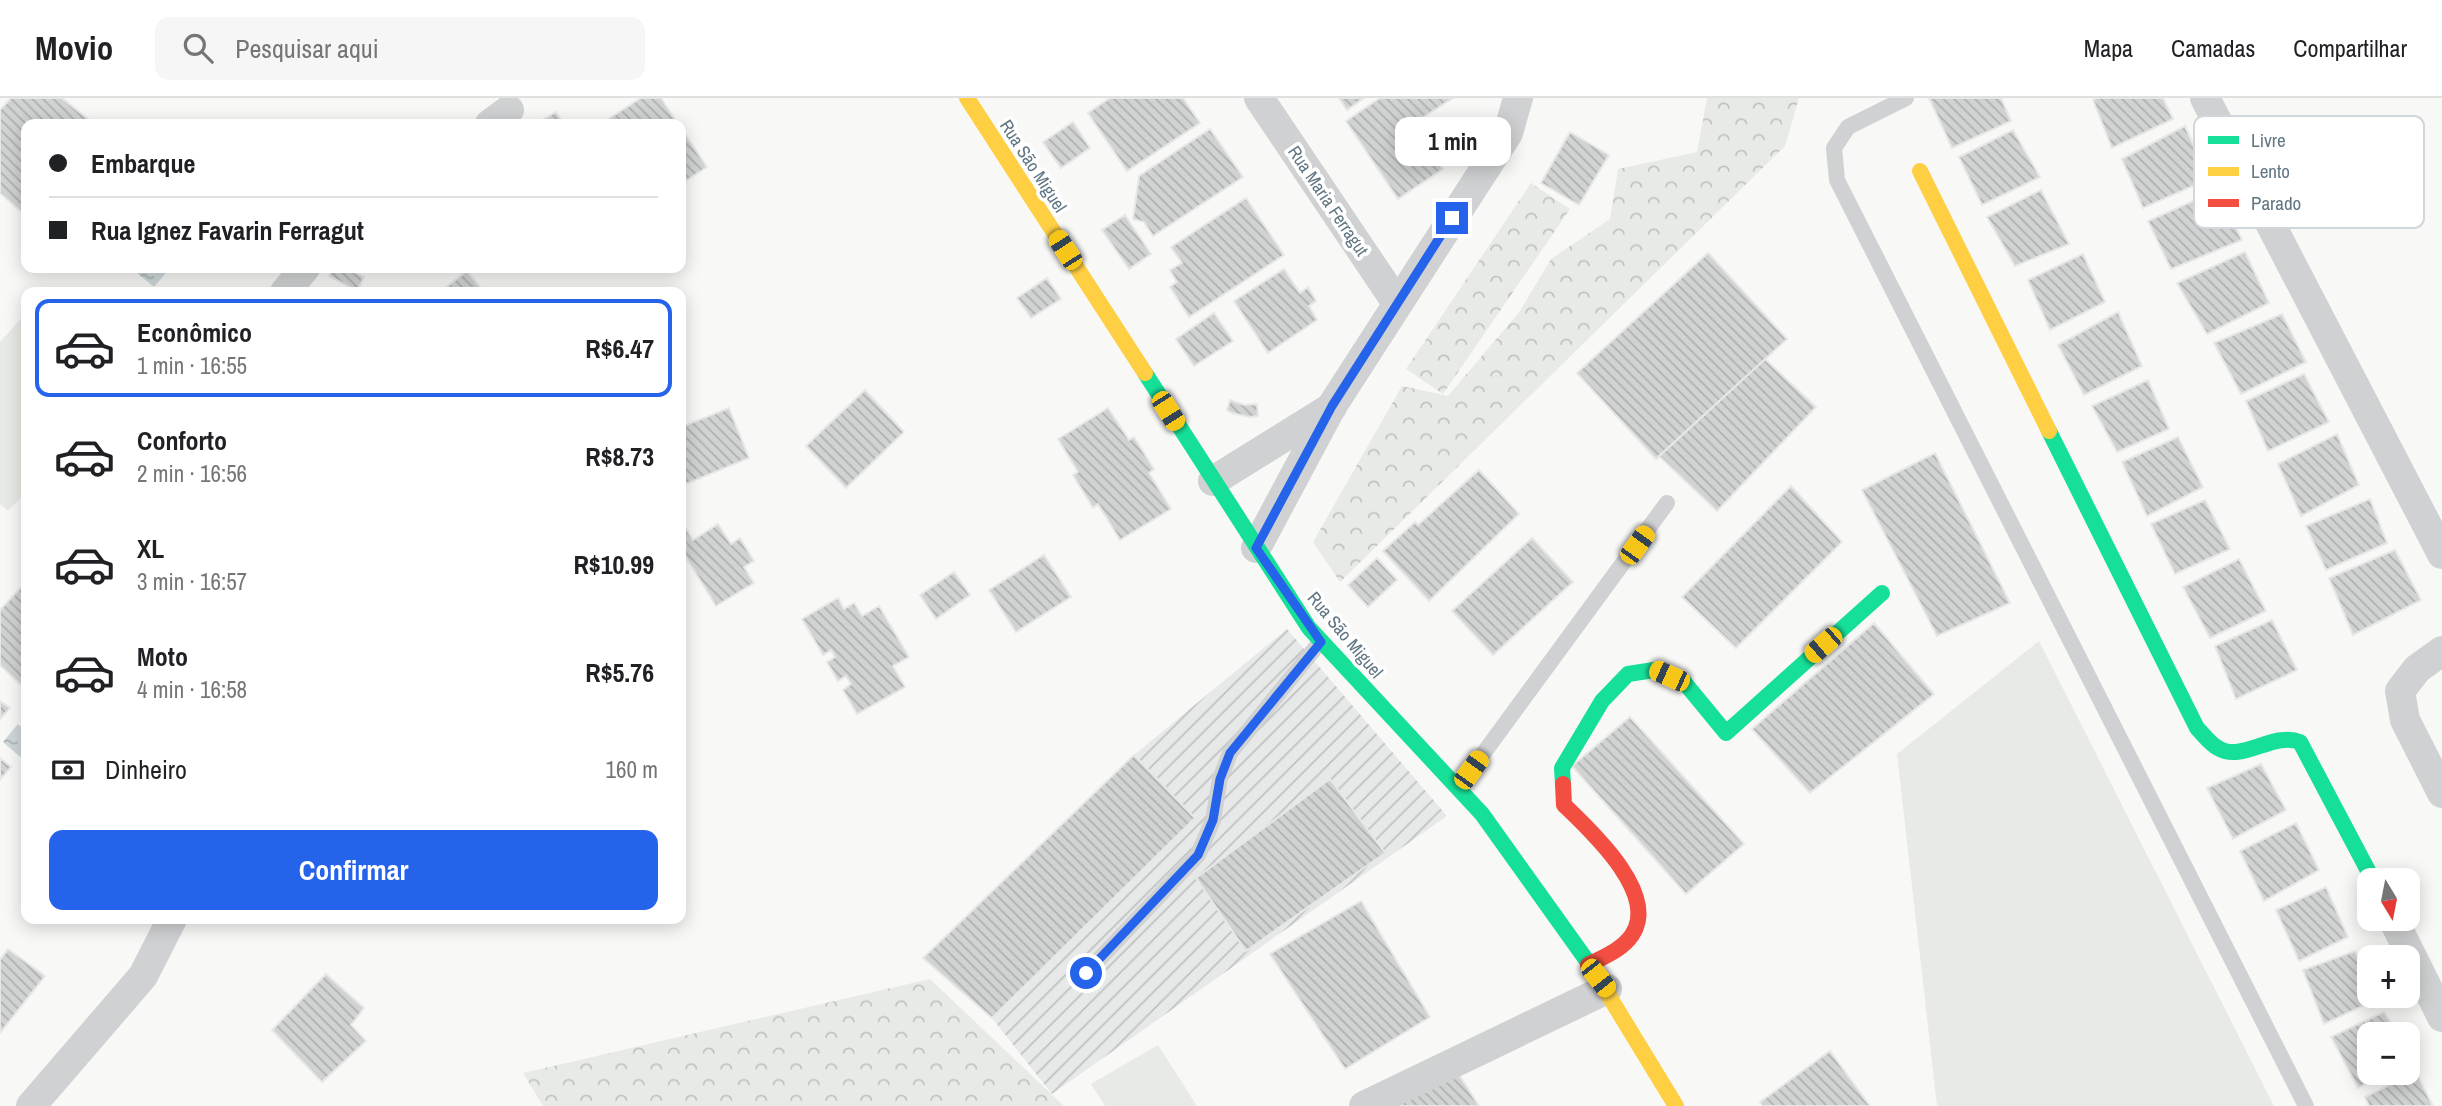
<!DOCTYPE html>
<html lang="pt">
<head>
<meta charset="utf-8">
<style>
	body { margin:0; font-family:"Archivo Narrow",sans-serif; background:#f6f6f6; color:#202124; height:100vh; display:flex; flex-direction:column; font-size:26px; white-space:nowrap }
	* { box-sizing:border-box; margin:0 }
	p { font-size:23px; color:#757577 }
	.icon { flex:none; width:38px; height:38px; fill:none; stroke:currentColor; stroke-width:2; stroke-linecap:round; stroke-linejoin:round }
	.map { position:relative; flex:1; overflow:hidden }
	.side { position:absolute; left:21px; top:189px; width:665px; height:637px; display:flex; flex-direction:column; background:#fff; border-radius:14px; box-shadow:0 4px 18px #0003 }
	.side>* { flex:none }
	.top-card { position:absolute; left:21px; top:21px; width:665px; height:154px; border-radius:14px; box-shadow:0 4px 18px #0003; display:grid; align-content:center; height:154px; padding:0 28px; background:#fff }
	.needle { width:46px; rotate:170deg }
	.buttons { position:absolute; left:2357px; top:770px; display:grid; gap:14px }
	.buttons a { display:grid; place-items:center; width:63px; height:63px; border-radius:14px; background:#fff; box-shadow:0 4px 18px #0003; font-size:35px }
	.end { position:absolute; width:32px; height:32px; margin:-16px; border:9px solid #2563eb; background:#fff; box-shadow:0 0 0 4px #fff }
	.from { border-radius:50% }
	.bubble { position:absolute; height:49px; border-radius:14px; background:#fff; box-shadow:0 4px 18px #0003; font-size:23px; font-weight:700; line-height:49px; text-align:center }
	.car { position:absolute; width:21px; height:42px; margin:-21px -10px; border-radius:9px; box-shadow:0 0 5px 2px #0007; background:linear-gradient(#f5c518 24%,#345 0 40%,#f5c518 0 76%,#345 0 86%,#f5c518 0) }
	.top-card b { display:flex; align-items:center; gap:24px; height:66px; font-size:26px }
	.top-card b+b { border-top:2px solid #e0e0e0 }
	.top-card i { width:18px; height:18px; background:#202124 }
	ul { padding:12px 0 0; list-style:none }
	li { display:flex; align-items:center; gap:21px; height:98px; margin:0 14px 10px; padding:0 14px; border:4px solid transparent; border-radius:14px }
	li div { flex:1 }
	li b { display:block; font-size:26px }
	li em { font-style:normal; font-weight:700 }
	li.active { border-color:#2563eb }
	li>.icon { width:63px; height:63px; stroke-width:1.5 }
	.pay { display:flex; align-items:center; gap:18px; height:77px; padding:0 28px; font-size:26px }
	.pay p { margin-inline-start:auto }
	.button { display:flex; gap:14px; margin-top:auto; padding:14px 28px }
	.button a { flex:1; height:80px; border-radius:14px; background:#2563eb; color:#fff; font-size:28px; font-weight:700; line-height:80px; text-align:center }
	header { display:flex; align-items:center; gap:42px; box-sizing:border-box; height:98px; padding:0 35px; background:#fff; border-bottom:2px solid #e0e0e0 }
	header strong { font-size:33px }
	nav { display:flex; gap:38px; margin-inline-start:auto; font-size:24px }
	.search { width:490px; height:63px; background:#f6f6f6; display:flex; align-items:center; gap:18px; box-sizing:border-box; padding:0 24px; border-radius:14px; color:#757577; font-size:26px }
	.map>svg:first-child { display:block }
	.industrial { fill:url(#industrial-furrows) }
	.green { fill:#e8ebe5 }
	.forest { fill:url(#forest-crowns) }
	.water { fill:url(#water-ripples) }
	.building { fill:url(#building-back-hatch); stroke:#e7e7e6; stroke-width:2 }
	.lines { fill:none; stroke-linecap:round; stroke-linejoin:round }
	.lane { stroke:#d0d1d2; stroke-width:16 }
	.street { stroke:#d0d1d2; stroke-width:30 }
	.fast { stroke:#16e098; stroke-width:16 }
	.slow { stroke:#ffcf43; stroke-width:16 }
	.jam { stroke:#f24e42; stroke-width:16 }
	.route { stroke:#2563eb; stroke-width:9 }
	.labels { text-anchor:middle; stroke-width:7; stroke-linejoin:round; paint-order:stroke }
	.street-label { font-size:18px; fill:#617683; stroke:#fff }
	.key { fill:#fff; stroke:#d0d6da; stroke-width:2 }
	.key-label { font-size:19px; fill:#617683 }
</style>
</head>
<body>
<header>
<strong>Movio</strong>
<div class="search"><svg class="icon" aria-label="search" viewBox="0 0 24 24"><circle cx="10" cy="10" r="6"/><path d="M15 15l6 6"/></svg>Pesquisar aqui</div>
<nav><a>Mapa</a><a>Camadas</a><a>Compartilhar</a></nav>
</header>
<div class="map">
<svg width="2442" height="1008" viewBox="0 0 2442 1008">
	<defs>
		<pattern id="industrial-furrows" width="10" height="10" patternUnits="userSpaceOnUse" patternTransform="scale(1.75)"><rect width="10" height="10" fill="#e7e9e9"/><path d="M-1 1l2-2M0 10L10 0M9 11l2-2" fill="none" stroke="#bfc1c2"/></pattern>
		<pattern id="forest-crowns" width="20" height="18" patternUnits="userSpaceOnUse" patternTransform="scale(1.75)"><rect width="20" height="18" fill="#e8ebe5"/><path d="M2 6a3 3 0 1 1 6 0M12 15a3 3 0 1 1 6 0" fill="none" stroke="#bfc3bf"/></pattern>
		<pattern id="water-ripples" width="26" height="14" patternUnits="userSpaceOnUse" patternTransform="scale(1.75)"><rect width="26" height="14" fill="#ced8da"/><path d="M2 4q2-2 4 0t4 0M15 11q2-2 4 0t4 0" fill="none" stroke="#abb4b6"/></pattern>
		<pattern id="building-back-hatch" width="6" height="6" patternUnits="userSpaceOnUse" patternTransform="scale(1.75)"><rect width="6" height="6" fill="#d1d3d3"/><path d="M-1 5l2 2M0 0l6 6M5-1l2 2" fill="none" stroke="#adb0b1"/></pattern>
	</defs>
	<rect width="100%" height="100%" fill="#f8f8f7"/>
	<path class="industrial" d="M1287,531L1447,718L1052,996L992,920L1195,720L1134,657Z"/>
	<path class="green" d="M26,215V394L8,413L0,406V244Z
		M2039,543L2274,1008H1937L1897,656Z
		M1158,947L1197,1008H1105L1091,986Z"/>
	<path class="forest" d="M1707,0H1799L1785,48L1340,484L1313,444L1402,288L1448,298L1520,213L1551,161L1610,121L1618,71L1697,54Z
		M1531,85L1570,111L1443,296L1406,271Z
		M930,881L1064,1008H543L523,975Z"/>
	<path class="water" d="M131,170H170L154,189Z
		M18,626L26,633V664L3,644Z"/>
	<path class="building" d="M11,0H62L94,26H26V118L0,95V12Z
		M641,0H661L678,26H609L607,22Z
		M1110,0H1183L1200,25L1127,73L1088,15Z
		M1339,0H1364L1347,12Z
		M1380,0H1453L1413,26L1443,71L1398,101L1346,23Z
		M1929,0H2001L2011,23L1952,50Z
		M2097,0H2163L2173,21L2112,50L2093,2Z
		M556,14L564,26H536Z
		M1073,24L1090,50L1061,70L1043,44Z
		M2185,28L2209,81L2143,110L2122,61Z
		M681,30L707,69L681,86Z
		M1210,31L1243,79L1153,138L1144,124L1133,121L1139,78Z
		M2013,32L2040,79L1982,107L1959,59Z
		M1570,34L1609,57L1579,107L1541,85Z
		M2041,92L2069,146L2015,168L1987,119Z
		M2218,92L2242,142L2171,171L2148,123Z
		M1246,100L1284,157L1189,219L1170,189L1177,184L1170,172L1182,165L1171,149Z
		M1125,117L1151,156L1129,171L1102,132Z
		M2245,154L2269,205L2207,236L2177,185Z
		M1708,155L1787,241L1656,361L1577,275Z
		M2083,156L2105,204L2050,232L2028,182Z
		M333,170H346L364,179L357,193L329,178Z
		M1284,171L1300,195L1308,189L1316,203L1309,208L1317,222L1268,255L1234,203Z
		M467,173L484,194H440Z
		M1047,180L1061,201L1031,220L1017,200Z
		M2118,214L2142,268L2084,297L2058,247Z
		M1214,215L1233,243L1194,268L1176,241Z
		M2282,216L2306,264L2241,296L2214,245Z
		M1765,261L1816,309L1717,413L1659,358Z
		M2304,276L2329,324L2268,353L2246,303Z
		M2148,282L2169,331L2117,354L2092,308Z
		M865,292L904,334L846,390L806,348Z
		M1230,302L1244,307L1257,306L1258,318L1249,319L1232,315L1227,312Z
		M729,310L749,360L681,388V329Z
		M1108,310L1129,342L1134,339L1154,371L1149,375L1171,411L1120,442L1098,406L1093,410L1073,377L1078,374L1058,341Z
		M2337,336L2359,387L2301,418L2278,366Z
		M2178,339L2203,389L2147,418L2122,364Z
		M1935,355L2010,505L1937,538L1862,392Z
		M1479,372L1519,416L1429,503L1383,453L1415,424L1418,427Z
		M1791,388L1842,444L1736,550L1682,499Z
		M2370,401L2387,445L2326,472L2306,428Z
		M2205,402L2230,451L2175,476L2151,426Z
		M718,426L731,446L740,440L754,463L744,469L754,485L716,508L681,451L686,447L681,432L685,429L693,442Z
		M1532,440L1573,484L1493,557L1452,513Z
		M2395,452L2421,502L2353,537L2329,480Z
		M1044,457L1071,499L1016,534L989,492Z
		M1377,460L1397,482L1368,509L1348,487Z
		M2239,461L2266,513L2210,540L2183,489Z
		M954,474L970,497L936,521L920,497Z
		M26,484V581L21,587L0,567V512Z
		M838,500L844,511L854,505L862,518L879,508L909,559L893,568L905,589L857,616L843,592L851,586L846,578L838,583L827,564L835,559L831,552L823,557L802,521Z
		M2272,522L2297,572L2236,601L2215,548Z
		M1874,525L1934,596L1810,695L1752,631Z
		M0,603L10,610L0,621Z
		M1630,619L1744,746L1686,796L1572,668Z
		M1134,657L1195,720L992,920L923,860Z
		M0,660L11,669L0,682Z
		M2261,666L2286,712L2233,741L2207,690Z
		M1330,681L1385,755L1246,853L1196,780Z
		M2296,725L2319,772L2264,803L2240,753Z
		M2326,789L2348,839L2299,863L2276,812Z
		M1361,803L1430,919L1345,971L1270,856Z
		M8,851L45,878L0,935V862Z
		M2355,853L2370,881V898L2380,900L2324,926L2303,872Z
		M326,876L364,910L351,927L366,943L322,984L272,932Z
		M2384,914L2398,936H2370V975H2387L2358,990L2331,939Z
		M1830,953L1870,1008H1763L1760,1004Z
		M1456,972L1479,1008H1392Z
		M2416,974L2433,1008H2369L2365,999Z"/>
	<g class="lines">
		<path class="lane" d="M1906,0L1848,29L1834,50L1837,82L2306,1008
			M1458,690L1667,405
			M1086,875L1198,757L1213,722L1220,681L1230,655L1321,543"/>
		<path class="street" d="M1259,0L1397,205
			M2205,0L2442,456
			M490,26L509,12
			M285,194L305,170
			M1213,383L1332,309
			M1256,450L1332,308L1508,35L1518,0
			M2442,553L2417,571L2400,593L2405,622L2442,695
			M2393,821L2442,919
			M31,1008L143,878L172,821
			M1364,1008L1607,891"/>
		<path class="fast" d="M1145,275L1309,530L1482,716L1590,867
			M2049,333L2197,630C2203,636 2210,646 2218,650C2242,665 2274,633 2300,644L2373,782
			M1563,686L1562,670L1602,603L1628,576L1654,572L1684,584L1726,635L1882,495"/>
		<path class="slow" d="M967,0L1145,275
			M1920,73L2049,333
			M1590,867L1676,1008"/>
		<path class="jam" d="M1563,686L1564,707C1590,732 1660,796 1632,837C1622,852 1603,859 1588,867"/>
	</g>
	<g class="lines">
		<path class="route" d="M1086,875L1198,757L1213,722L1220,681L1230,655L1321,544L1256,450L1332,308L1452,120"/>
	</g>
	<g class="labels">
		<g class="street-label">
			<text transform="translate(1033 68) rotate(57)" y="6">Rua São Miguel</text>
			<text transform="translate(1328 103) rotate(56)" y="6">Rua Maria Ferragut</text>
			<text transform="translate(1345 537) rotate(50)" y="6">Rua São Miguel</text>
		</g>
	</g>
	<rect x="2194" y="18" width="230" height="112" rx="10" class="key"/>
	<rect x="2208" y="38" width="31" height="8" fill="#16e098"/>
	<rect x="2208" y="69" width="31" height="9" fill="#ffcf43"/>
	<rect x="2208" y="101" width="31" height="8" fill="#f24e42"/>
	<g class="key-label">
		<text x="2251" y="49">Livre</text>
		<text x="2251" y="80">Lento</text>
		<text x="2251" y="112">Parado</text>
	</g>
</svg>
<div class="buttons">
<a><svg class="needle" viewBox="-14 -14 28 28"><path d="M0-13l5 13h-10z" fill="#e53935"/><path d="M0 13l5-13h-10z" fill="#757577"/></svg></a>
<a>+</a>
<a>−</a>
</div>
<i class="end from" style="left:1086px;top:875px"></i>
<i class="end" style="left:1452px;top:120px"></i>
<div class="bubble" style="left:1395px;top:19px;width:116px">1 min</div>
<i class="car" style="left:1065px;top:152px;rotate:327deg"></i>
<i class="car" style="left:1168px;top:313px;rotate:148deg"></i>
<i class="car" style="left:1637px;top:447px;rotate:36deg"></i>
<i class="car" style="left:1823px;top:547px;rotate:229deg"></i>
<i class="car" style="left:1669px;top:578px;rotate:294deg"></i>
<i class="car" style="left:1471px;top:672px;rotate:36deg"></i>
<i class="car" style="left:1598px;top:880px;rotate:142deg"></i>
<div class="top-card">
<b><i class="from"></i>Embarque</b>
<b><i></i>Rua Ignez Favarin Ferragut</b>
</div>
<section class="side">
<ul>
<li class="active"><svg class="icon" aria-label="car" viewBox="0 0 24 24"><path d="M5 17H2v-5l4-1 3-4h7l3 4 3 1v5h-3M9 17h6M6 11h13"/><circle cx="7" cy="17" r="2"/><circle cx="17" cy="17" r="2"/></svg><div><b>Econômico</b><p>1 min · 16:55</p></div><em>R$6.47</em></li>
<li><svg class="icon" aria-label="car" viewBox="0 0 24 24"><path d="M5 17H2v-5l4-1 3-4h7l3 4 3 1v5h-3M9 17h6M6 11h13"/><circle cx="7" cy="17" r="2"/><circle cx="17" cy="17" r="2"/></svg><div><b>Conforto</b><p>2 min · 16:56</p></div><em>R$8.73</em></li>
<li><svg class="icon" aria-label="car" viewBox="0 0 24 24"><path d="M5 17H2v-5l4-1 3-4h7l3 4 3 1v5h-3M9 17h6M6 11h13"/><circle cx="7" cy="17" r="2"/><circle cx="17" cy="17" r="2"/></svg><div><b>XL</b><p>3 min · 16:57</p></div><em>R$10.99</em></li>
<li><svg class="icon" aria-label="car" viewBox="0 0 24 24"><path d="M5 17H2v-5l4-1 3-4h7l3 4 3 1v5h-3M9 17h6M6 11h13"/><circle cx="7" cy="17" r="2"/><circle cx="17" cy="17" r="2"/></svg><div><b>Moto</b><p>4 min · 16:58</p></div><em>R$5.76</em></li>
</ul>
<div class="pay"><svg class="icon" aria-label="cash" viewBox="0 0 24 24"><path d="M3 7h18v10H3z"/><circle cx="12" cy="12" r="2"/></svg>Dinheiro<p>160 m</p></div>
<div class="button"><a>Confirmar</a></div>
</section>
</div>
</body>
</html>
